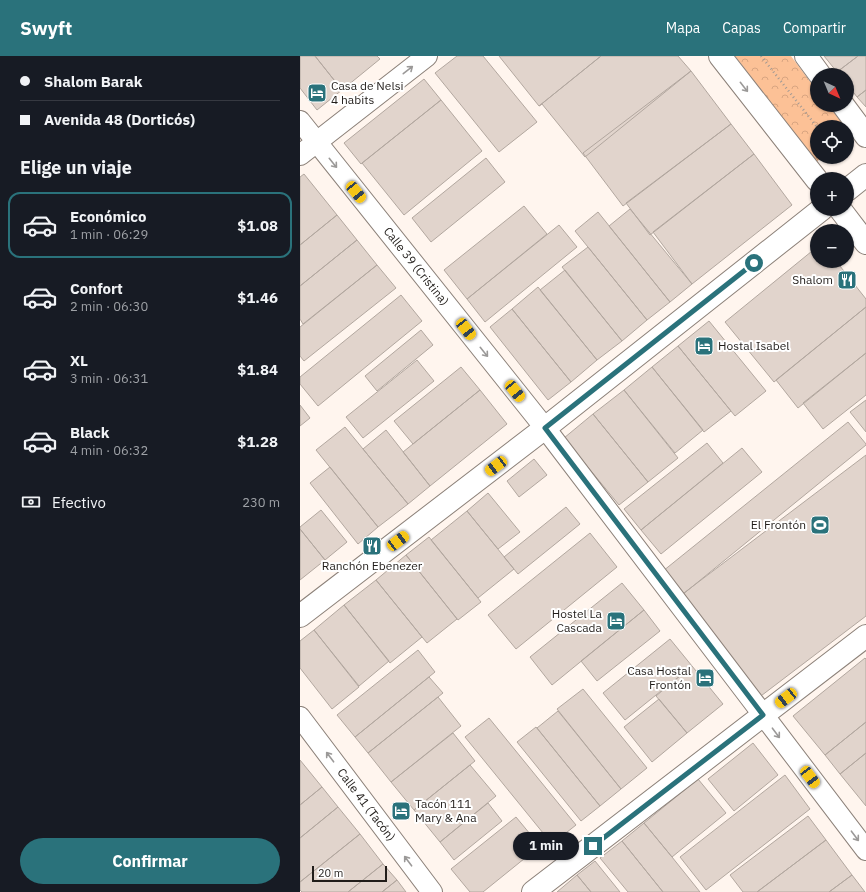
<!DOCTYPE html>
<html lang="es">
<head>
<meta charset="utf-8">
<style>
	body { margin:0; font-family:"IBM Plex Sans",sans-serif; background:#20242c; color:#f1f3f6; height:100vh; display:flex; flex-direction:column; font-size:15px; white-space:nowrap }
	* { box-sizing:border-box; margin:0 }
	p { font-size:13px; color:#9ea1a6 }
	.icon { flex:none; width:22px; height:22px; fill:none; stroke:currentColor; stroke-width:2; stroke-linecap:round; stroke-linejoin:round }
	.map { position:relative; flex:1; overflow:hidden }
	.panel { display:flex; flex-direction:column; background:#171b24; width:300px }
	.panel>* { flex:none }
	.top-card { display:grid; align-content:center; height:88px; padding:0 20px; background:#171b24 }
	.needle { width:26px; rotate:136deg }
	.fabs { position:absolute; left:510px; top:12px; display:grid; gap:8px }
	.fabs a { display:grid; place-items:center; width:44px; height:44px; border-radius:50%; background:#171b24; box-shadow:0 1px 3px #0004; font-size:20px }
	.scale { position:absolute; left:12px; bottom:10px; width:75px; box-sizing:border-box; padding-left:4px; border:2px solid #211d1a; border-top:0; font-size:11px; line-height:14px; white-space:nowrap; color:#211d1a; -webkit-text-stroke:3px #fff; paint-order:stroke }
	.end { position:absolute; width:18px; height:18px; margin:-9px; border:5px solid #2a727b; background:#fff; box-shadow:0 0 0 2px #fff }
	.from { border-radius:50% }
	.bubble { position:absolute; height:28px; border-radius:14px; background:#171b24; box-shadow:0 1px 3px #0004; font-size:13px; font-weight:700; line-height:28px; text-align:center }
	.car { position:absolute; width:12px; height:24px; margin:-12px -6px; border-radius:5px; box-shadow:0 0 3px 1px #0007; background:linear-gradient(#f5c518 24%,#345 0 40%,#f5c518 0 76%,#345 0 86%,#f5c518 0) }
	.top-card b { display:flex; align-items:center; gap:14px; height:38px; font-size:15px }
	.top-card b+b { border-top:1px solid #363941 }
	.top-card i { width:10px; height:10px; background:#f1f3f6 }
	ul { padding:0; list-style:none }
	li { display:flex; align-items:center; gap:12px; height:66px; margin:0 8px 6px; padding:0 12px; border:2px solid transparent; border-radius:12px }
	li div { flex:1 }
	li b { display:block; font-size:15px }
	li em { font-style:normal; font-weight:700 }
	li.current { border-color:#2a727b }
	li>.icon { width:36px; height:36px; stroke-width:1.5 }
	h2 { padding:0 20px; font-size:18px; line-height:48px }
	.pay { display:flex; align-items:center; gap:10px; height:44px; padding:0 20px; font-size:15px }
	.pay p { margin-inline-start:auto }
	.primary-button { display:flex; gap:8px; margin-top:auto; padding:8px 20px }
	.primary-button a { flex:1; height:46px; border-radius:24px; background:#2a727b; color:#fff; font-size:16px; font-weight:700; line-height:46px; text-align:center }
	header { display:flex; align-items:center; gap:24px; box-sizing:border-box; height:56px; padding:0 20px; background:#2a727b; color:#fff }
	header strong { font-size:19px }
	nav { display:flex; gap:22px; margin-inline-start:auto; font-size:14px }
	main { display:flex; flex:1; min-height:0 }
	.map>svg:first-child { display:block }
	.forest { fill:url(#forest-crowns) }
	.building { fill:#e1d4cc; stroke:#b2a79f }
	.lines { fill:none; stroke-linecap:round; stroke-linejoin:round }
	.minor-casing { stroke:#8c8179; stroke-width:22 }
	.tertiary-casing { stroke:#8c8179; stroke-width:24 }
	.secondary-casing { stroke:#8c8179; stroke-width:24 }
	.primary-casing { stroke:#8c8179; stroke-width:24 }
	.path { stroke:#a09994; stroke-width:2.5; stroke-dasharray:1 3; stroke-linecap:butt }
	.minor { stroke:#fff; stroke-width:20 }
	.tertiary { stroke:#fff; stroke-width:22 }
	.secondary { stroke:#fff; stroke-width:22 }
	.primary { stroke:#fff; stroke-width:22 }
	.oneway { stroke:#9b9998 }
	.route { stroke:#2a727b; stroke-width:5 }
	.labels { text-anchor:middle; stroke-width:4; stroke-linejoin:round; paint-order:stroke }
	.poi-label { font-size:12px; fill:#211d1a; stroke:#fff; text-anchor:end }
	.street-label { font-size:12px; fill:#211d1a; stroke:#fff }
</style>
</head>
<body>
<header>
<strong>Swyft</strong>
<nav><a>Mapa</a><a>Capas</a><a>Compartir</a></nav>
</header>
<main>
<section class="panel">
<div class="top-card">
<b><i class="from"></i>Shalom Barak</b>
<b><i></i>Avenida 48 (Dorticós)</b>
</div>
<h2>Elige un viaje</h2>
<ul>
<li class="current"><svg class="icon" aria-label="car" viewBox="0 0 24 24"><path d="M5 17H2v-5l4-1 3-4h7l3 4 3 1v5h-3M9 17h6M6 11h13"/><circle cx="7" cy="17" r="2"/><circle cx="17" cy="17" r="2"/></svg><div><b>Económico</b><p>1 min · 06:29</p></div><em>$1.08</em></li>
<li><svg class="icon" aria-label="car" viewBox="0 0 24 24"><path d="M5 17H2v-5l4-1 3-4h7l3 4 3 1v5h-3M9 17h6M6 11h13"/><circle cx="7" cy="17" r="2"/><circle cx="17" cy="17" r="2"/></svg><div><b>Confort</b><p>2 min · 06:30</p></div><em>$1.46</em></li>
<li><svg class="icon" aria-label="car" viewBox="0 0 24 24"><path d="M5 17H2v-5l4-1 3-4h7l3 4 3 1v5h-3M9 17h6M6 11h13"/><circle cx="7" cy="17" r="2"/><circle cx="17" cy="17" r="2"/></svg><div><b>XL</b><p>3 min · 06:31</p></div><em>$1.84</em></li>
<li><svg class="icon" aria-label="car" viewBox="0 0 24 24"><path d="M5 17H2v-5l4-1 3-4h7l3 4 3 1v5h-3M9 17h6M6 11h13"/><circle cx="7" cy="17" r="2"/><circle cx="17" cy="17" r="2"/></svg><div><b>Black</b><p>4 min · 06:32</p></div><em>$1.28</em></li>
</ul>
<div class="pay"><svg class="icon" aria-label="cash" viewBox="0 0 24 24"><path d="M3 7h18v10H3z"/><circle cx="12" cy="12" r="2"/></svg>Efectivo<p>230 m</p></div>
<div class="primary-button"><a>Confirmar</a></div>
</section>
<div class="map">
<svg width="566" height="836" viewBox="0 0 566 836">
	<defs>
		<pattern id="forest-crowns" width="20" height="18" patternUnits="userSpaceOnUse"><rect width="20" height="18" fill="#fcc196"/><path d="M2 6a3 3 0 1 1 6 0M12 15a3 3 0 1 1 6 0" fill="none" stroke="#d8a581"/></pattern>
	</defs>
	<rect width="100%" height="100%" fill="#fff5ee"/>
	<path class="forest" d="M435,0H491L517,35V49H528L545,71H517V101H523L516,106Z"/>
	<path class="building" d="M0,0H15L42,34L17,54L0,32Z
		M15,0H77L80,3L42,34Z
		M157,0H183L237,66L199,96L135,17Z
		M199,0H301L239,50Z
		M301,0H378L391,15L285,101L242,48L239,50Z
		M524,0H558L537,16Z
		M558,0H566V34L557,41L547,28V19H540L537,16Z
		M391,15L431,68L323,150L283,97Z
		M124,23L141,44L61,108L44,87Z
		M566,34V51L557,41Z
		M141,44L182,95L104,159L62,107Z
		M431,68L454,98L350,179L326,147Z
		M454,98L492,149L392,228L353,176Z
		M186,102L205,126L131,186L112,162Z
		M4,118L37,159L0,189V121Z
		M224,150L247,178L167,243L144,214Z
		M330,153L392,228L370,246L309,170Z
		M298,156L370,246L347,264L275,175Z
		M37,159L57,184L0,230V189Z
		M259,169L277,191L185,266L167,243Z
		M57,184L77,209L3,268L0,263V230Z
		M288,191L347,264L322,285L262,211Z
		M517,191V205H536L566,243V251L474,326L425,266Z
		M77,209L96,232L4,305L0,300V271Z
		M265,214L322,285L297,304L240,234Z
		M238,231L297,304L271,326L212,253Z
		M101,239L122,265L18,350L0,328V321Z
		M566,251V297L498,352L476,324Z
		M212,253L271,326L248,344L190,271Z
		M409,265L466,335L435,360L378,290Z
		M121,274L133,289L77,335L65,320Z
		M378,290L431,355L404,376L352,311Z
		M566,297V339L523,373L503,347Z
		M117,304L134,325L63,382L46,361Z
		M161,311L180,334L113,388L94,365Z
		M352,311L403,374L375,397L324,334Z
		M180,334L207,368L130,430L103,396Z
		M324,334L378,402L348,426L293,358Z
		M566,344V376L550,356Z
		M0,349L10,362L0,370Z
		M293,358L348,426L319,449L264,382Z
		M548,366L566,388V389L382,539L363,515Z
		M45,371L108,448L78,471L16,394Z
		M86,374L130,430L108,448L63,393Z
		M407,387L423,407L341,474L324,453Z
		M442,392L462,416L361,498L341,474Z
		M566,399V560L453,646L376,543Z
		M234,403L247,419L219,441L207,425Z
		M30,411L78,471L58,488L10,427Z
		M188,437L220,476L198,493L167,455Z
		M266,451L280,468L218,518L204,501Z
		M21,454L47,486L25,504L0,473V471Z
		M167,455L214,513L178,542L131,484Z
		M0,473L25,504L0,524Z
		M290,477L317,511L216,593L188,559Z
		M129,481L181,546L158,564L106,499Z
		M106,499L157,563L127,587L76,524Z
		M76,524L122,581L90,607L44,549Z
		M322,527L344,554L252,629L230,601Z
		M44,549L89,605L59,630L14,574Z
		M344,554L360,575L297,625L281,605Z
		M14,574L59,631L32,653L0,612V585Z
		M370,583L392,610L325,664L303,637Z
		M118,594L135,616L55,681L37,659Z
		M565,602L566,603V666L525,699L493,660Z
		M392,610L423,648L387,677L356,640Z
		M129,621L143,637L68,697L55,681Z
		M283,633L347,712L321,733L257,653Z
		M138,641L161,670L91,726L68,697Z
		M359,643L387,677L352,706L324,671Z
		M258,655L321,733L300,750L237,672Z
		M189,662L276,769L252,788L165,681Z
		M566,666V697L540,718L525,699Z
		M236,671L300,750L281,765L217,686Z
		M153,677L175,705L114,754L91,726Z
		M453,687L478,719L434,755L408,723Z
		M566,697V750L540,718Z
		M0,704L22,731L0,749Z
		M170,709L196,740L140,786L114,754Z
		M485,719L510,753L406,834L380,801Z
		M398,723L426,757L372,801L344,767Z
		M22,731L38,751L0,782V749Z
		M188,747L202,765L154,804L140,786Z
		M38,751L60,778L0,826V782Z
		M508,760L526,784L457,836H443L430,819Z
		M216,761L240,790L183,836H170L151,813Z
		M344,767L372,801L400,836H363L322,785Z
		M60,778L83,808L48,836H2L0,834V826Z
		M526,784L552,819L529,836H457Z
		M322,785L363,836H328L300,802Z
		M295,805L320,836H291L277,819Z
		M83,808L97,824L82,836H48Z
		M277,819L291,836H257Z
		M552,819L565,836H529Z
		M97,824L106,836H82Z"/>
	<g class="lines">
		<defs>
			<g id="minor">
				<path id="s1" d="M0,65L245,372L566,794"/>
				<path d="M0,99L127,0"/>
				<path id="s2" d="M0,661L132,836"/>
			</g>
			<path id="tertiary" d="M233,836L566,580"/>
			<path id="secondary" d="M547,134L566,119"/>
			<path id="primary" d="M420,0L517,124
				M506,0L520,19
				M543,49L566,80
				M540,153L566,187
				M0,560L245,372L522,153"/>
		</defs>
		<use href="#minor" class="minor-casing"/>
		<use href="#tertiary" class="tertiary-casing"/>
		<use href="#secondary" class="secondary-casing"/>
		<use href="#primary" class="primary-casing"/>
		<path class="path" d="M461,0L517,71
			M540,101L545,107"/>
		<use href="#minor" class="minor"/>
		<use href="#tertiary" class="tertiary"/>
		<use href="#secondary" class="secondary"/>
		<use href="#primary" class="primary"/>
	</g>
	<defs><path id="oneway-shaft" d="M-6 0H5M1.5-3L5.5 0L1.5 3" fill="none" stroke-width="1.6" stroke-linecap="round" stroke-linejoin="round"/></defs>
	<g class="oneway">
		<use href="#oneway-shaft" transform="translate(108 14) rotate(-38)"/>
		<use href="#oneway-shaft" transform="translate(444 31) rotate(52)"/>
		<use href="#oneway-shaft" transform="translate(33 107) rotate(51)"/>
		<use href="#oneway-shaft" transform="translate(184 296) rotate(51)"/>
		<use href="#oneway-shaft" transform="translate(476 677) rotate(53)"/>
		<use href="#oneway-shaft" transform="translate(30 701) rotate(-127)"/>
		<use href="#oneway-shaft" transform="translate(555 780) rotate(53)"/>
		<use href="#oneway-shaft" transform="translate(108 805) rotate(-127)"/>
	</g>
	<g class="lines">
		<path class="route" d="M293,790L463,659L245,372L454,207"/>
	</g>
	<defs>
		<symbol id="hotel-square" viewBox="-11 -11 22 22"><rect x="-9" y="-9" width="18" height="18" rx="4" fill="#2a727b" stroke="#fff"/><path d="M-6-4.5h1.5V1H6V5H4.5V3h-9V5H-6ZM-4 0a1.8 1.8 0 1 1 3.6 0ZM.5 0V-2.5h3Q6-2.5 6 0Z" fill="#fff"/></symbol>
		<symbol id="restaurant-square" viewBox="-11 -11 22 22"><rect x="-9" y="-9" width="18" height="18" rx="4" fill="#2a727b" stroke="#fff"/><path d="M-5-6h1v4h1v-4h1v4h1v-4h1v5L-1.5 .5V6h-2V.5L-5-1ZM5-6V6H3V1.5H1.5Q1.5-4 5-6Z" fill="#fff"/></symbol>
		<symbol id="stadium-square" viewBox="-11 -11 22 22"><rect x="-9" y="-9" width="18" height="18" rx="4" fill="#2a727b" stroke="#fff"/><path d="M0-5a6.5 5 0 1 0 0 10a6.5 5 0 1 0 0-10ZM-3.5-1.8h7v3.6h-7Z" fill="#fff"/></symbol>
	</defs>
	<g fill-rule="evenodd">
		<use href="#hotel-square" x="6" y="26" width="22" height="22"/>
		<use href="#restaurant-square" x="536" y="213" width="22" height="22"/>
		<use href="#hotel-square" x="393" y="279" width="22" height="22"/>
		<use href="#stadium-square" x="509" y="458" width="22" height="22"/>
		<use href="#restaurant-square" x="61" y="479" width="22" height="22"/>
		<use href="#hotel-square" x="305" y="554" width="22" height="22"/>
		<use href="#hotel-square" x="394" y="611" width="22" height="22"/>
		<use href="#hotel-square" x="90" y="744" width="22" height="22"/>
	</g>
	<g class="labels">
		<g class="poi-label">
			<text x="31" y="34" text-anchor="start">Casa de Nelsi<tspan x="31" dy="14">4 habits</tspan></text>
			<text x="533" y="228">Shalom</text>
			<text x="418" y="294" text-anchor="start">Hostal Isabel</text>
			<text x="506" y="473">El Frontón</text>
			<text x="72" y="514" text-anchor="middle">Ranchón Ebenezer</text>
			<text x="302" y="562">Hostel La<tspan x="302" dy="14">Cascada</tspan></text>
			<text x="391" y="619">Casa Hostal<tspan x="391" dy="14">Frontón</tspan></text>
			<text x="115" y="752" text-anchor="start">Tacón 111<tspan x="115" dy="14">Mary &amp; Ana</tspan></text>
		</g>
		<g class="street-label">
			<text dy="4" stroke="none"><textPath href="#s1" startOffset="186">Calle 39 (Cristina)</textPath></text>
			<text dy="4" stroke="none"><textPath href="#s2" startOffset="110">Calle 41 (Tacón)</textPath></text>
		</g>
	</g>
</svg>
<div class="fabs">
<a><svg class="needle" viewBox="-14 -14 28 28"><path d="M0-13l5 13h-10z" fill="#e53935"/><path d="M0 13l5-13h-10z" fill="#9ea1a6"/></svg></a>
<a><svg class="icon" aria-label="locate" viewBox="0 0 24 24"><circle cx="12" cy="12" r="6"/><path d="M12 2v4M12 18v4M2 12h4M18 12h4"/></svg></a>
<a>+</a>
<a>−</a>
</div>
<div class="scale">20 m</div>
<i class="end from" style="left:454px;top:207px"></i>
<i class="end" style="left:293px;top:790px"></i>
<div class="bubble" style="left:213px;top:776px;width:66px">1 min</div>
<i class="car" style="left:56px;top:136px;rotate:141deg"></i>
<i class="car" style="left:166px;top:273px;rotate:142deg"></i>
<i class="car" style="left:215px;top:335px;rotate:141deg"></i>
<i class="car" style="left:196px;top:410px;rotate:233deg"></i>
<i class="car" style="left:98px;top:485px;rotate:53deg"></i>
<i class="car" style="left:486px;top:642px;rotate:232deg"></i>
<i class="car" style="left:510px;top:721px;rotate:143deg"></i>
</div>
</main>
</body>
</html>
